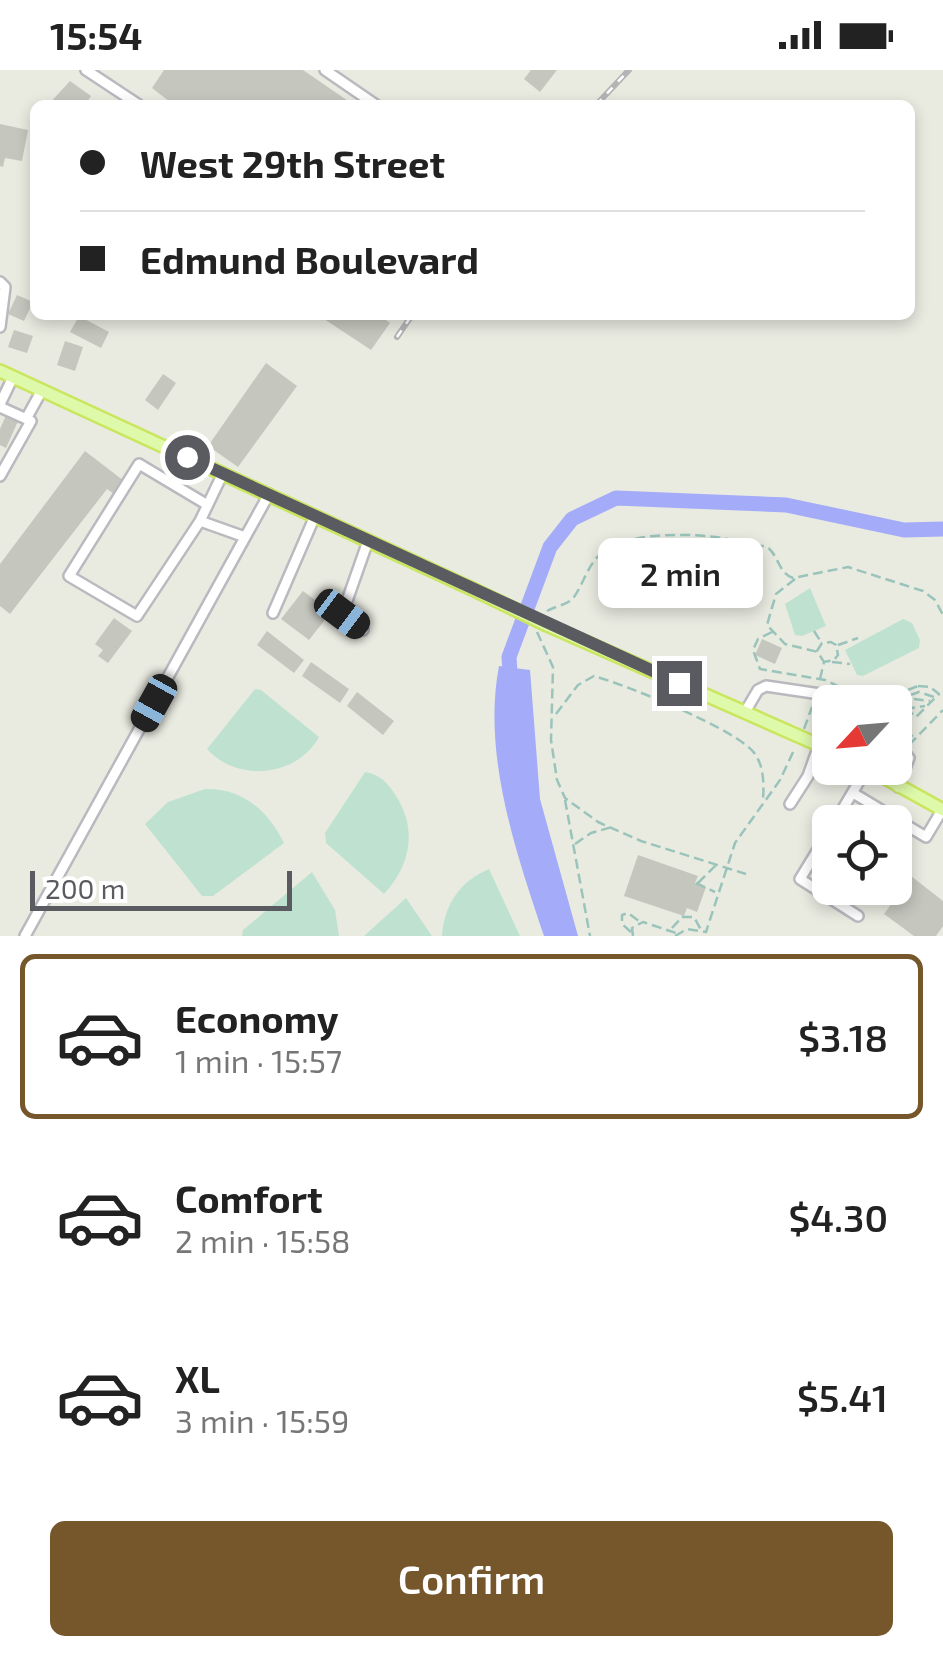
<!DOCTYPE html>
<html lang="en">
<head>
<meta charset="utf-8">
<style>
	body { margin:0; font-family:"Exo 2",sans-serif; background:#f2f2f2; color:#222; height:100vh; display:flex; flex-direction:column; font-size:38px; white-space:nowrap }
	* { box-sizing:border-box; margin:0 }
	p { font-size:32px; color:#767676 }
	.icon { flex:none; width:55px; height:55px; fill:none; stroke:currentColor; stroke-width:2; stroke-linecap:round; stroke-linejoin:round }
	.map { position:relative; height:866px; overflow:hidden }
	.side { display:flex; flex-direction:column; background:#fff; flex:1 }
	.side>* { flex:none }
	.guide { position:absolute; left:30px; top:30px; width:885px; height:220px; border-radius:15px; box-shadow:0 5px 15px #0003; display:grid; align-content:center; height:220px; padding:0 50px; background:#fff }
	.needle { width:65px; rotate:244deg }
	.fabs { position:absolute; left:812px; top:615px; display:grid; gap:20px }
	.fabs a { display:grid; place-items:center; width:100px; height:100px; border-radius:15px; background:#fff; box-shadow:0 5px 15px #0003; font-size:50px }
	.scale { position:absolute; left:30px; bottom:25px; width:262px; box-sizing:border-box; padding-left:10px; border:5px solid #5a5a61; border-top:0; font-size:28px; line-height:35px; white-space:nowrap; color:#5a5a61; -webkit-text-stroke:8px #fff; paint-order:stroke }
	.end { position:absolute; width:45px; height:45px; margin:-22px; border:12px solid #5a5a61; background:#fff; box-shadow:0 0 0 5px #fff }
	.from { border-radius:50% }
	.bubble { position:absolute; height:70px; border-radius:15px; background:#fff; box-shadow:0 5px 15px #0003; font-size:32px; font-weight:600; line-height:70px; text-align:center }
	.car { position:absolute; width:30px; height:60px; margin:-30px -15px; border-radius:12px; box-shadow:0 0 8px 2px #0007; background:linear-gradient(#222 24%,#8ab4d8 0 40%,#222 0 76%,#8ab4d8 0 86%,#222 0) }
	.guide b { display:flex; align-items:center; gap:35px; height:95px; font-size:38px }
	.guide b+b { border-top:2px solid #e0e0e0 }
	.guide i { width:25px; height:25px; background:#222 }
	ul { padding:18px 0 0; list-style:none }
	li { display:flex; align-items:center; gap:30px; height:165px; margin:0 20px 15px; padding:0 30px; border:5px solid transparent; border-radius:15px }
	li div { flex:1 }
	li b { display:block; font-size:38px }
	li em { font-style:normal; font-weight:600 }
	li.active { border-color:#76562b }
	li>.icon { width:90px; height:90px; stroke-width:1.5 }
	.button { display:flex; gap:20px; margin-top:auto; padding:20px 50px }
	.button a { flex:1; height:115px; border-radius:15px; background:#76562b; color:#fff; font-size:40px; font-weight:600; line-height:115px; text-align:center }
	.status { display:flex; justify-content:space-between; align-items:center; height:70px; padding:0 50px; background:#fff; direction:ltr }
	.status svg { height:28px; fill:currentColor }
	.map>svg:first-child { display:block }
	.green { fill:#bfe2d0 }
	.water { fill:#a4abf8 }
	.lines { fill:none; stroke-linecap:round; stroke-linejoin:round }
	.river { stroke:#a4abf8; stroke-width:15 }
	.building { fill:#c5c7be }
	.minor-casing { stroke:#bab9bf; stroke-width:14 }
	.major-casing { stroke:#cae65f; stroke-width:16 }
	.path { stroke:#9ac4bb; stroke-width:2.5; stroke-dasharray:10 5; stroke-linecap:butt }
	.minor { stroke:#fff; stroke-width:9 }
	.major { stroke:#def9a9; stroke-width:11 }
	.rail-casing { stroke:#b4b4b5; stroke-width:6 }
	.rail { stroke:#fff; stroke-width:2.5; stroke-dasharray:8; stroke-linecap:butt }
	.major-bridge-casing { stroke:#cae65f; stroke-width:16; stroke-linecap:butt }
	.major-bridge { stroke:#def9a9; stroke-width:11 }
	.route { stroke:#5a5a61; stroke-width:12 }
</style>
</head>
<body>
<div class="status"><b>15:54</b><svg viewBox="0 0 49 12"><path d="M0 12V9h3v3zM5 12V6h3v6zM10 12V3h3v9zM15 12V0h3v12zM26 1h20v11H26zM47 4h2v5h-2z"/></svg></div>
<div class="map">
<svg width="943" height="866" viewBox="0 0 943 866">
	<rect width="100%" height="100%" fill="#e9ebe1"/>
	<path class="green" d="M810,518L826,556L802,566L795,565L785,534Z
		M903,549L912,553L920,570L919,578L863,606L857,605L845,580Z
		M255,619L261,620L319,667C297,707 237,713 207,679Z
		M365,702C381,705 388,713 396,726C418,760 410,796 384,824L326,773L325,763Z
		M205,719C243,718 268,741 284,773L213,826H202L145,754L168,732Z
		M489,799L520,866H442C444,835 460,811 489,799Z
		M312,802L335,840L339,866H242L243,860Z
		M406,828L432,866H364Z"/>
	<path class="water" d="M499,596L530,600L540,729L578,866H544C516,782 482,685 499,596Z"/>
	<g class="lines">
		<path class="river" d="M511,617L509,587L550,477L572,449L616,428L786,435L904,460L943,459"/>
	</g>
	<path class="building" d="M164,0H303L354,35H174L152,18Z
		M531,0H557L540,22L524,9Z
		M70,11L91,26L85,35H48Z
		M0,54L28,60L22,91L5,88L3,97L0,96Z
		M17,225L33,232L24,251L8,244Z
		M318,245H379L390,253L371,280Z
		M79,246L109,262L101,278L70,262Z
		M14,260L33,266L27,283L8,277Z
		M65,271L83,277L75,301L57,295Z
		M266,293L297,316L238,397L208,376Z
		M163,304L176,313L158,340L145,330Z
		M7,343L19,349L6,378L0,375V359Z
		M85,381L124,411L114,424L107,419L10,544L0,536V494Z
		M303,521L331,542L309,570L281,549Z
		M114,548L132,561L108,593L98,586L103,580L95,574Z
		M267,561L304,590L294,603L257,575Z
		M762,569L782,578L775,594L755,585Z
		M311,592L349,619L340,633L302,606Z
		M357,622L394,651L383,665L347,636Z
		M638,785L698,806L695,813L706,817L697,842L687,838L684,846L624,826Z
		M911,806L943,831V856L936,866H914L884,844L900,822L895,812L898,808L906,813Z"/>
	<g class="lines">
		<defs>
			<path id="minor" d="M86,0L139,35
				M325,0L376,35
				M0,212L5,217L0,257
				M0,334L13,307
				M0,337L31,351L0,406
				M26,349L42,320
				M206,434L139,394L69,506L137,546L200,451L223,403
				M200,451L245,467
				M273,543L315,446
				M363,560L342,545L368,471
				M745,642L758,620L766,616L820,624L843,632
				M895,671L909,688L898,717
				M853,723L926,767L942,740
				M790,734L808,706L819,675
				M835,752L867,698
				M830,760L800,809L858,846
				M25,866L269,424"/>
			<path id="major" d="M0,301L470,518
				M547,555L830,680
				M867,698L943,740"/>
		</defs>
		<use href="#minor" class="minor-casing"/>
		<use href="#major" class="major-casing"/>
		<path class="path" d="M795,509L776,524L767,555L785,574L818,582
			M547,541C555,536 568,535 574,527C585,511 588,493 604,481C630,461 696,463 728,469C742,473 751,476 766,476C779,485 778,503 793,508L848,497L923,521L935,530L943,545
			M814,561L821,572
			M537,562L553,597L551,670L557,710L565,728L598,752L641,771L746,804
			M772,562L758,569L753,580L760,599L825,610L872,632
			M838,575L858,568
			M832,592L850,594
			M820,609L824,592L817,581L822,573L831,572L836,575L838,585L834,590L824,592
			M918,616L930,617L939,624L916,647L892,626Z
			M896,630L919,622L934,627
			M900,635L914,629L930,631
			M905,639L925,636
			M556,644L578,615L594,606C626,615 739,660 755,684C764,697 764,714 763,730
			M895,649L914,668
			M804,659L812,637
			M909,675L943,640
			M565,730L590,866
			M575,774L591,763L612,757
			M696,813L715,822
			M698,813L717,794
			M682,847H694L701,860
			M672,858L683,846
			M631,862L622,854V845L628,843L639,851
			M633,866L632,858L643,852L676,863
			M675,866L687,859L706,862L735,773L780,710L795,678"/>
		<use href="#minor" class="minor"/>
		<use href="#major" class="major"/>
		<defs>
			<path id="rail" d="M596,35L629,0
				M397,267L412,245"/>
		</defs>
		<use href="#rail" class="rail-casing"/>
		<use href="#rail" class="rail"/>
		<defs>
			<path id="major-bridge" d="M470,518L547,555"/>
		</defs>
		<use href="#major-bridge" class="major-bridge-casing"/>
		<use href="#major-bridge" class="major-bridge"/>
	</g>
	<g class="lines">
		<path class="route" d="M187,387L679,613"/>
	</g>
</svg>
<div class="fabs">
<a><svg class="needle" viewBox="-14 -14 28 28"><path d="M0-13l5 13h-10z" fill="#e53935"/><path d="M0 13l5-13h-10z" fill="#767676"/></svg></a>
<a><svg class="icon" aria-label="locate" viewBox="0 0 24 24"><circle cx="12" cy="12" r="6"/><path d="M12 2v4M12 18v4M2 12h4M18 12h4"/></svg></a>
</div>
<div class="scale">200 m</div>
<i class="end from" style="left:187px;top:387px"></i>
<i class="end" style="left:679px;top:613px"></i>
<div class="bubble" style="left:598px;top:468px;width:165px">2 min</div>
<i class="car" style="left:342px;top:544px;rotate:127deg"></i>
<i class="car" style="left:154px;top:633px;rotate:209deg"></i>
<div class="guide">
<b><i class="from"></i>West 29th Street</b>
<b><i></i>Edmund Boulevard</b>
</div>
</div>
<section class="side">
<ul>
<li class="active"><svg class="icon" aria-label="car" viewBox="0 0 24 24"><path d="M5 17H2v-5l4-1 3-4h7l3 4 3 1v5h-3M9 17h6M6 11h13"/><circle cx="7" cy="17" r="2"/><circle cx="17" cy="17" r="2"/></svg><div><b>Economy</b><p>1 min · 15:57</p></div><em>$3.18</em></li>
<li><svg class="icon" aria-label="car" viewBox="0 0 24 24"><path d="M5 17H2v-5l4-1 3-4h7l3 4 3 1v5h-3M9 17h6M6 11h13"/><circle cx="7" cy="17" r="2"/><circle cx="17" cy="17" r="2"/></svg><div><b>Comfort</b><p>2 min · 15:58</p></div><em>$4.30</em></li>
<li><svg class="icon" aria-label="car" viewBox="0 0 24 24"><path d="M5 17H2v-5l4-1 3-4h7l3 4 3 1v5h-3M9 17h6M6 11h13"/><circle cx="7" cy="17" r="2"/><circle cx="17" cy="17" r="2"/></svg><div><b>XL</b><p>3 min · 15:59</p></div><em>$5.41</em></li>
</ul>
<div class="button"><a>Confirm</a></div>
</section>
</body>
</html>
